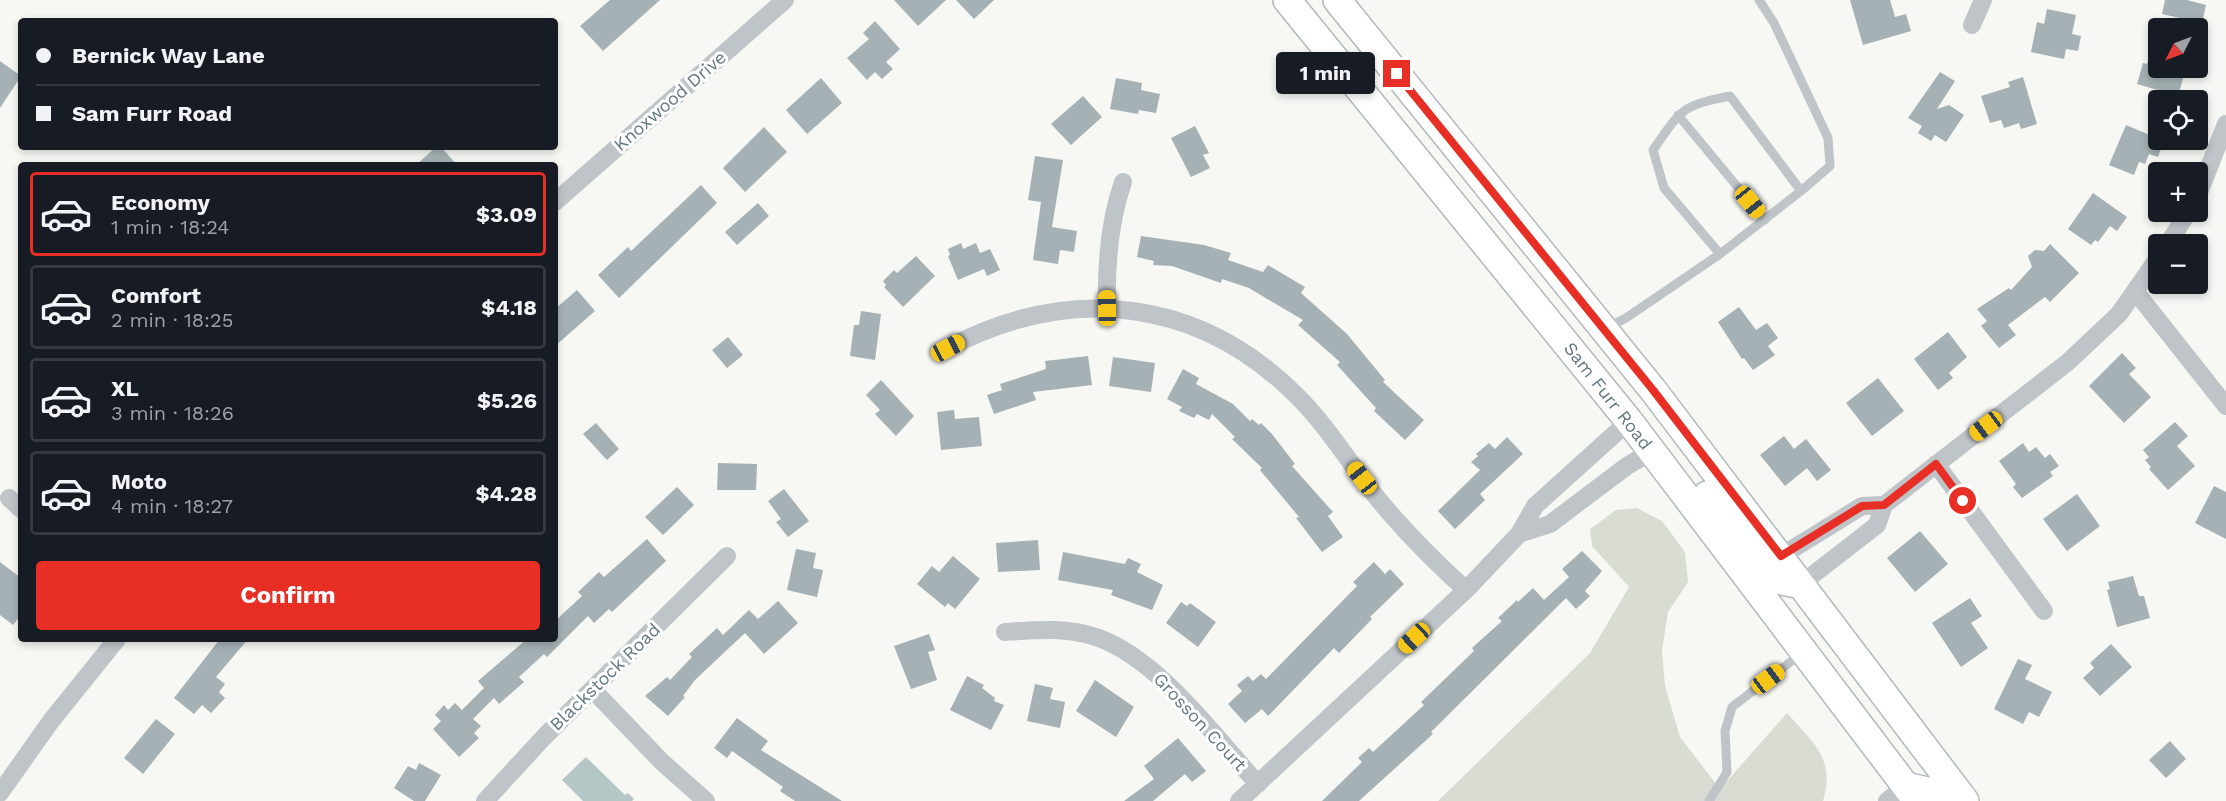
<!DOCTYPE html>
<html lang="en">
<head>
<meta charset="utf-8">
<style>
	body { margin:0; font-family:"Work Sans",sans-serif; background:#242831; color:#f1f3f6; height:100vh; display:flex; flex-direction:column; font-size:22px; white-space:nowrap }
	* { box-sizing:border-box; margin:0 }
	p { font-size:20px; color:#9ea1a6 }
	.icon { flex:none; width:33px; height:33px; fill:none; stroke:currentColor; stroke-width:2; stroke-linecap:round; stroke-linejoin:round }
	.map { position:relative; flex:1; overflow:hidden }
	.drawer { position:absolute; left:18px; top:162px; width:540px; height:480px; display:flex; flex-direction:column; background:#171b24; border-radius:6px; box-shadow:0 3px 9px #0003 }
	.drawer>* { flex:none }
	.top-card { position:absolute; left:18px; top:18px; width:540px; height:132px; border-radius:6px; box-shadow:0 3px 9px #0003; display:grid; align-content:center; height:132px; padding:0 18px; background:#171b24 }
	.needle { width:39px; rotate:228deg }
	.controls { position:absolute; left:2148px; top:18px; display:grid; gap:12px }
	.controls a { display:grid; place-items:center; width:60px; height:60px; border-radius:6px; background:#171b24; box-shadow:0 3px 9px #0003; font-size:30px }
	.end { position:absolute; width:27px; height:27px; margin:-14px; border:8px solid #e72f25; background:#fff; box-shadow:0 0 0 3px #fff }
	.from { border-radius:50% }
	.bubble { position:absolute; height:42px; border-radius:6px; background:#171b24; box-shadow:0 3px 9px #0003; font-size:20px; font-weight:700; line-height:42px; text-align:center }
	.car { position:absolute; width:18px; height:36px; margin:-18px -9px; border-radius:8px; box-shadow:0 0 4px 2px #0007; background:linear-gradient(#f5c518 24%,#345 0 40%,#f5c518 0 76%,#345 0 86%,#f5c518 0) }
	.top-card b { display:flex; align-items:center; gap:21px; height:57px; font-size:22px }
	.top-card b+b { border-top:2px solid #363941 }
	.top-card i { width:15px; height:15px; background:#f1f3f6 }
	ul { padding:10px 0 0; list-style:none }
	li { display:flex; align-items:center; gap:18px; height:84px; margin:0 12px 9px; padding:0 6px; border:3px solid #363941; border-radius:6px }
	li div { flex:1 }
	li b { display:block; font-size:22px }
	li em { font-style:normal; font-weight:700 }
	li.active { border-color:#e72f25 }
	li>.icon { width:54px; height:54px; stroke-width:1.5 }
	.primary-button { display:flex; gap:12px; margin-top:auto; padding:12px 18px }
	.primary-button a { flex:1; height:69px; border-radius:6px; background:#e72f25; color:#fff; font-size:24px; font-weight:700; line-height:69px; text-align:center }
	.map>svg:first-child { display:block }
	.green { fill:#d8dcd3 }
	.water { fill:#b5c6c7 }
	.building { fill:#a5b1b4 }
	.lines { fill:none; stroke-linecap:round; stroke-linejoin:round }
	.primary-casing { stroke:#b2b8bb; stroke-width:30 }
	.lane { stroke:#bec4c7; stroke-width:9 }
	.street { stroke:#bec4c7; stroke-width:18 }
	.primary { stroke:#fff; stroke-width:27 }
	.route { stroke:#e72f25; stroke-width:8 }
	.labels { text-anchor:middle; stroke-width:6; stroke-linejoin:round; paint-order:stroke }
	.street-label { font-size:18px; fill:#627880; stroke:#fff }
</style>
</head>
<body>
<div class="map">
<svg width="2226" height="801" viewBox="0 0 2226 801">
	<rect width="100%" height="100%" fill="#f7f7f4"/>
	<path class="green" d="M1637,508L1662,521L1685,552L1688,582L1668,612L1662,650L1665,686L1680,737L1720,789L1787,713C1813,743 1836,758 1823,801H1438L1590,653L1629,587L1592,546L1590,529L1616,510Z"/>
	<path class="water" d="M586,757L625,795L628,793L634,799L632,801H583L562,780Z"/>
	<path class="building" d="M610,0H660L603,51L580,26Z
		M894,0H946L918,26Z
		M956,0H994L974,19Z
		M1850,0H1890L1895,17L1906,14L1911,31L1863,45Z
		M2165,0H2187L2206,5L2202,23L2162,14Z
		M2047,9L2076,15L2072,34L2081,36L2078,51L2066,49L2064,59L2031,52L2037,22L2044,24Z
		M875,21L900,49L886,62L893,69L882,79L875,72L867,80L847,58L869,39L863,33Z
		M2155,37L2158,38V68H2186L2178,96L2137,84L2143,63L2147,64Z
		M0,61L21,76L0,108Z
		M1940,72L1955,81L1937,109L1949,105L1964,115L1946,142L1935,135L1931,141L1918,133L1922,126L1908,118Z
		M2023,77L2037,124L2021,129L2019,123L2004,128L2001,120L1990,123L1981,96L2010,87L2008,82Z
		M821,78L842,103L807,134L786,110Z
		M1116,78L1142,83L1141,90L1160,94L1156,113L1139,110L1138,114L1110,109Z
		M1083,96L1102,117L1071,145L1051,124Z
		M2126,125L2164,141L2158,157L2149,154L2145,164L2139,162L2134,175L2109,165Z
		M1195,126L1209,153L1203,155L1210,168L1191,177L1171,138Z
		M764,127L787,152L745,192L723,168Z
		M436,147H441L457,165H416Z
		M1035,156L1063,160L1052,227L1077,231L1074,252L1060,250L1058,264L1033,260L1041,202L1028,200Z
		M701,185L717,203L619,298L598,275L628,247L631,251Z
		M2093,193L2127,217L2117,231L2110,226L2098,242L2095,240L2091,245L2068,229Z
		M758,203L769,216L737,245L725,232Z
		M1141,236L1204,245L1231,253L1228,260L1263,272L1268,265L1305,287L1301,293L1347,334L1385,380L1383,382L1424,420L1405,440L1374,411L1376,408L1337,365L1340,362L1298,325L1303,320L1249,288L1222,279L1221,283L1172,266L1153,265L1154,261L1137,257Z
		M961,243L963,249L976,243L980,253L990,249L1000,270L987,276L984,269L958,280L948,256L950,255L948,249Z
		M2050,244L2079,273L2050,302L2045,297L2008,325L2016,335L1999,348L1981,326L1987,321L1977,309L2009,288L2011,290L2032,267L2028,256L2035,250L2044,251Z
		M916,256L935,276L903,307L884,287L886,285L883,281L894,270L897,273Z
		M577,290L595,311L555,346V309Z
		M1739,307L1756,330L1767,323L1778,338L1768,346L1775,355L1753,370L1744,358L1742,359L1718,322Z
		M861,311L881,314L875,360L850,356L854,325H859Z
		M1948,332L1967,357L1949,373L1953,378L1938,390L1914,359Z
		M728,337L743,355L727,368L712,350Z
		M2122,353L2136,368L2129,374L2151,397L2124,423L2089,386Z
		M1088,356L1092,385L1033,392L1036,400L994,414L987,395L1002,390L1000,384L1046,369L1045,361Z
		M1113,357L1155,363L1151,392L1109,386Z
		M1183,369L1199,378L1196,384L1233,404L1250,421L1252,419L1259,425L1261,423L1272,434L1295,464L1292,466L1333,512L1328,516L1343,537L1322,552L1296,518L1299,517L1260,470L1262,468L1232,439L1235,437L1212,414L1209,420L1197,414L1194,418L1179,411L1182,407L1167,399Z
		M1878,378L1904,411L1872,436L1846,403Z
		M881,380L914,416L896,436L875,414L880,410L866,395Z
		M954,410L955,419L979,417L982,446L941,450L937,412Z
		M2175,422L2188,436L2177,446L2195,466L2168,490L2149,469L2151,467L2145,460L2149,457L2143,450Z
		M596,423L619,449L607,460L583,434Z
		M1784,436L1794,449L1806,439L1831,470L1817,481L1807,468L1785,486L1760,455Z
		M1507,437L1523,454L1480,494L1485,500L1455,529L1438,511L1480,470L1471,462L1478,456L1476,454L1489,443L1495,449Z
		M2023,443L2029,452L2036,447L2045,458L2050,454L2059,466L2050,472L2053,476L2022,498L2013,487L2016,484L1999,461Z
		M718,463L757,464L756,490H717Z
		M2214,486L2226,492V539L2195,523Z
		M677,487L694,505L663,535L645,517Z
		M784,489L809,521L788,537L776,522L781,519L768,501Z
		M2077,494L2100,526L2067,551L2043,519Z
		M1920,531L1948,564L1915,592L1887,558Z
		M647,539L666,561L612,612L609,609L594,623L588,616L547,657L544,654L519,677L524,682L499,704L494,698L473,719L481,726L474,733L479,738L459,757L433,729L441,721L435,715L444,705L448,710L455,703L462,710L484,688L478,681L527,639H555V621L582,596L578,592L599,572L604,577Z
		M1038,540L1040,570L998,572L996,543Z
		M796,549L816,553L813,568L823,570L817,597L787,590Z
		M1582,551L1602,571L1585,591L1590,596L1576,609L1566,598L1431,732L1433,734L1359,801H1322L1362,762L1358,758L1369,748L1373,752L1424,705L1421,702L1474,651L1472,648L1502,621L1498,618L1517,600L1518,602L1533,588L1544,600L1569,577L1562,569Z
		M1063,552L1125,564L1128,558L1141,564L1137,572L1163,585L1152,610L1111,595L1113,590L1058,580Z
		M953,556L980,579L955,609L948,603L945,607L917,584L932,566L939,572Z
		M0,562L21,578V615L13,625L0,615Z
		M1374,562L1385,574L1390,569L1404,584L1370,617L1372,619L1339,653L1334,648L1268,716L1262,709L1245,723L1228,704L1242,691L1237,685L1248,676L1253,681L1261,674L1266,679L1357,586L1353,582Z
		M2133,576L2139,596H2144L2150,618L2117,627L2107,590L2110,589L2108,582Z
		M1970,598L1982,616L1971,623L1988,648L1961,667L1932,623Z
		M778,601L798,623L764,654L745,633L695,680L683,696L685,697L668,716L645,696L667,677L670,680L692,657L689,654L717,628L723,635L749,610L758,619Z
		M1181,602L1187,606L1190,603L1216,622L1198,647L1166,623Z
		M929,634L935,650L928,652L937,680L911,689L894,646Z
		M220,639H248L216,677L225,684L219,692L225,698L211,713L202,705L194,714L174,698Z
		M2111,644L2132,667L2100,696L2083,678L2094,668L2090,663Z
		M2018,659L2032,665L2025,679L2052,692L2039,717L2029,712L2023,724L1994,709Z
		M967,676L984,685L982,688L995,698L994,701L1004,705L991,730L950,710Z
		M1095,680L1134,707L1116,737L1076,711Z
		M1035,684L1053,688L1050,699L1065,702L1060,728L1027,721Z
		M737,718L768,741L761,750L842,801H795L780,791L783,787L732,751L727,758L714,748Z
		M156,719L175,734L143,774L124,758Z
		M1178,738L1206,771L1192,782L1185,774L1153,801H1124L1154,779L1144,766Z
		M2170,741L2186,759L2166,778L2149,760Z
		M419,763L441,775L425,801H414L394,788L408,766L416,770Z"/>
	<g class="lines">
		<defs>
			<path id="primary" d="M1287,0L1629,421L1917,801
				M1337,0L1653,390L1965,801
				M1707,495L1770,573L1782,581L1797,584
				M1906,786L1927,791L1941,801"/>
		</defs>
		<use href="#primary" class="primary-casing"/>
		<path class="lane" d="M1759,0L1774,23L1828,138L1830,166L1801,191
			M1678,115L1765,220
			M1606,328L1626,318L1720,254L1664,188L1653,150C1682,109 1680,106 1730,96L1801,191L1720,254
			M1709,801L1727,772L1725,731L1732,707L1802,653"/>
		<path class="street" d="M1972,25L1983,0
			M2198,195L2226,124
			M555,202L785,0
			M2168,244L2188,212
			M2135,291L2226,406
			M1107,307C1106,265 1109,222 1123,182
			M948,348C1071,283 1200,298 1298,397C1327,426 1349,462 1374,494C1402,529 1433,560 1466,590
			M1936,464L2044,611
			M9,498L21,509
			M1519,534L1550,524L1627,466L1652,451
			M1781,556L1862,506L1884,505
			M1801,584L1877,525L1884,505L2068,362L2119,314L2158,258
			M1005,632C1035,630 1067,627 1096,637C1158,658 1215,737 1258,784
			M593,690L662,762L706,801
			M0,793L51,721L117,639
			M485,801L544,737L727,556
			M1239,801L1466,590L1519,534L1535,506L1629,421
			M1887,801L1906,786"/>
		<use href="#primary" class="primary"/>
	</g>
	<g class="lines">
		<path class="route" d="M1397,74L1653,390L1781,556L1862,506L1884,505L1936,464L1963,501"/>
	</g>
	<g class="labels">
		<g class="street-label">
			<text transform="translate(670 101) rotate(-41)" y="6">Knoxwood Drive</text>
			<text transform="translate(1608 396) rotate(52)" y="6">Sam Furr Road</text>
			<text transform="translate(605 677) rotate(-44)" y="6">Blackstock Road</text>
			<text transform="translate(1200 722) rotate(47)" y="6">Grosson Court</text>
		</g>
	</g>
</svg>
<div class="controls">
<a><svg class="needle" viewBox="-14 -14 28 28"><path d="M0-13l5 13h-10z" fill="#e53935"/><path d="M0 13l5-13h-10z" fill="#9ea1a6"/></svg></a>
<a><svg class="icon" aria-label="locate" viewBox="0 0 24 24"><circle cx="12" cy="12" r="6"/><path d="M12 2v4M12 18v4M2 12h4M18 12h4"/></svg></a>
<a>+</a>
<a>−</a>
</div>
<i class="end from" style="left:1963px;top:501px"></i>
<i class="end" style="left:1397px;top:74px"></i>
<div class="bubble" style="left:1276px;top:52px;width:99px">1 min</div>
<i class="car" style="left:1750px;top:202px;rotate:141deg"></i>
<i class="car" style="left:1107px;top:308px;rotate:359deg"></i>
<i class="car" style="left:948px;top:348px;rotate:62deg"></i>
<i class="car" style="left:1986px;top:426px;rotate:233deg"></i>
<i class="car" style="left:1362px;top:478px;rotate:322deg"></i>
<i class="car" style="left:1414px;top:638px;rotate:227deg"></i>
<i class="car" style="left:1768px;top:679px;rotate:53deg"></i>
<div class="top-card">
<b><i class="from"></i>Bernick Way Lane</b>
<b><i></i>Sam Furr Road</b>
</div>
<section class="drawer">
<ul>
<li class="active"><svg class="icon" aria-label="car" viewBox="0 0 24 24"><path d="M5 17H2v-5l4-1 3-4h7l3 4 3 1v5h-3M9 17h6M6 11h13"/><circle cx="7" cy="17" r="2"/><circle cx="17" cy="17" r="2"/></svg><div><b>Economy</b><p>1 min · 18:24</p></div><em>$3.09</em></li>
<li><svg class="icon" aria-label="car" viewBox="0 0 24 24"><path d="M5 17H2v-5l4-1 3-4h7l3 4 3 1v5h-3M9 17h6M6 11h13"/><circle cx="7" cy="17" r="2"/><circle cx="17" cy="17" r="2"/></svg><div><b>Comfort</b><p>2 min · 18:25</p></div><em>$4.18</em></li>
<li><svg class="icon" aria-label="car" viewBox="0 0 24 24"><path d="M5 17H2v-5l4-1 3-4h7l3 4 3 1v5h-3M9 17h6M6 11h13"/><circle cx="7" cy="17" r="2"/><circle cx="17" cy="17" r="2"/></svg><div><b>XL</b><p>3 min · 18:26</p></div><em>$5.26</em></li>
<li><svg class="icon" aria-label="car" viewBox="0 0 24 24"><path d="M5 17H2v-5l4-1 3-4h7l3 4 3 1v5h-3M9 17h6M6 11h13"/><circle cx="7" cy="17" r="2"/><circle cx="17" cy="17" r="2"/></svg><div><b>Moto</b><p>4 min · 18:27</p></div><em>$4.28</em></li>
</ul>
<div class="primary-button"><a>Confirm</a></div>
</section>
</div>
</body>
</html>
